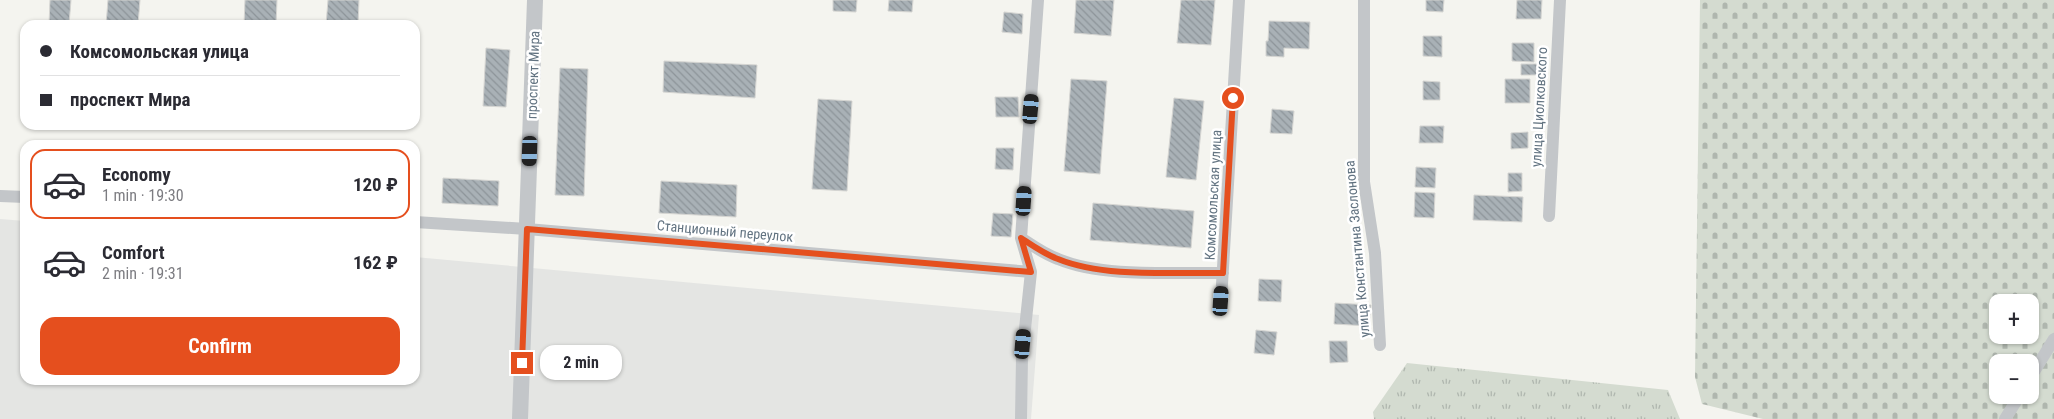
<!DOCTYPE html>
<html lang="en">
<head>
<meta charset="utf-8">
<style>
	body { margin:0; font-family:"Roboto Condensed",sans-serif; background:#f2f2f3; color:#2b2b33; height:100vh; display:flex; flex-direction:column; font-size:19px; white-space:nowrap }
	* { box-sizing:border-box; margin:0 }
	p { font-size:16px; color:#7c7c81 }
	.icon { flex:none; width:28px; height:28px; fill:none; stroke:currentColor; stroke-width:2; stroke-linecap:round; stroke-linejoin:round }
	.map { position:relative; flex:1; overflow:hidden }
	.side { position:absolute; left:20px; top:140px; width:400px; height:245px; display:flex; flex-direction:column; background:#fff; border-radius:15px; box-shadow:0 1px 4px #0004 }
	.side>* { flex:none }
	.banner { position:absolute; left:20px; top:20px; width:400px; height:110px; border-radius:15px; box-shadow:0 1px 4px #0004; display:grid; align-content:center; height:110px; padding:0 20px; background:#fff }
	.controls { position:absolute; left:1989px; top:294px; display:grid; gap:10px }
	.controls a { display:grid; place-items:center; width:50px; height:50px; border-radius:10px; background:#fff; box-shadow:0 1px 4px #0004; font-size:25px }
	.end { position:absolute; width:22px; height:22px; margin:-11px; border:6px solid #e54f1e; background:#fff; box-shadow:0 0 0 2px #fff }
	.from { border-radius:50% }
	.bubble { position:absolute; height:35px; border-radius:15px; background:#fff; box-shadow:0 1px 4px #0004; font-size:16px; font-weight:700; line-height:35px; text-align:center }
	.car { position:absolute; width:15px; height:30px; margin:-15px -8px; border-radius:6px; box-shadow:0 0 4px 1px #0007; background:linear-gradient(#222 24%,#8ab4d8 0 40%,#222 0 76%,#8ab4d8 0 86%,#222 0) }
	.banner b { display:flex; align-items:center; gap:18px; height:48px; font-size:19px }
	.banner b+b { border-top:1px solid #e1e1e2 }
	.banner i { width:12px; height:12px; background:#2b2b33 }
	ul { padding:9px 0 0; list-style:none }
	li { display:flex; align-items:center; gap:15px; height:70px; margin:0 10px 8px; padding:0 10px; border:2px solid transparent; border-radius:15px }
	li div { flex:1 }
	li b { display:block; font-size:19px }
	li em { font-style:normal; font-weight:700 }
	li.current { border-color:#e54f1e }
	li>.icon { width:45px; height:45px; stroke-width:1.5 }
	.primary-button { display:flex; gap:10px; margin-top:auto; padding:10px 20px }
	.primary-button a { flex:1; height:58px; border-radius:15px; background:#e54f1e; color:#fff; font-size:20px; font-weight:700; line-height:58px; text-align:center }
	.map>svg:first-child { display:block }
	.built { fill:#e4e5e3 }
	.grass { fill:url(#grass-tufts) }
	.cemetery { fill:url(#cemetery-stones); fill-rule:evenodd }
	.building { fill:url(#building-back-hatch); stroke:#d5d5d2 }
	.lines { fill:none; stroke-linecap:round; stroke-linejoin:round }
	.minor { stroke:#c3c6c9; stroke-width:12 }
	.tertiary { stroke:#c3c6c9; stroke-width:16 }
	.route { stroke:#e54f1e; stroke-width:6 }
	.labels { text-anchor:middle; stroke-width:5; stroke-linejoin:round; paint-order:stroke }
	.street-label { font-size:14px; fill:#627381; stroke:#fff }
</style>
</head>
<body>
<div class="map">
<svg width="2054" height="419" viewBox="0 0 2054 419">
	<defs>
		<pattern id="grass-tufts" width="24" height="20" patternUnits="userSpaceOnUse" patternTransform="scale(1.25)"><rect width="24" height="20" fill="#d4dbd0"/><path d="M3 7l-1-3M5 7V3M7 7l1-3M15 17l-1-3M17 17v-4M19 17l1-3" fill="none" stroke="#afb6ae"/></pattern>
		<pattern id="cemetery-stones" width="16" height="16" patternUnits="userSpaceOnUse" patternTransform="scale(1.25)"><rect width="16" height="16" fill="#d4dbd0"/><path d="M2 7V4a2 2 0 0 1 4 0v3zM10 15v-3a2 2 0 0 1 4 0v3z" fill="#afb6ae"/></pattern>
		<pattern id="building-back-hatch" width="6" height="6" patternUnits="userSpaceOnUse" patternTransform="scale(1.25)"><rect width="6" height="6" fill="#a9b1b6"/><path d="M-1 5l2 2M0 0l6 6M5-1l2 2" fill="none" stroke="#8d9499"/></pattern>
	</defs>
	<rect width="100%" height="100%" fill="#f4f4ef"/>
	<path class="built" d="M0,219L25,221V380H415V257L1039,315L1031,419H0Z"/>
	<path class="grass" d="M1407,363L1668,390L1680,419H1374L1373,412Z"/>
	<path class="cemetery" d="M1700,0H2054V419H1763L1702,404L1695,377ZM1998,302H2030V335H1998ZM1998,362H2030V395H1998Z"/>
	<path class="building" d="M50,0H71L69,25H49Z
		M108,0H140L138,25H106Z
		M245,0H277L276,25H244Z
		M328,0H359L358,25H326Z
		M833,0H857L856,12L833,11Z
		M889,0H913L912,12L888,11Z
		M1076,0H1114L1111,36L1074,33Z
		M1181,0H1215L1211,45L1177,43Z
		M1426,0H1444L1443,12L1426,11Z
		M1517,0H1542L1541,19H1516Z
		M1004,12L1023,14L1022,34L1002,32Z
		M1269,21L1310,22L1309,49L1284,48V57L1266,56V41H1268Z
		M1423,36H1442V57L1423,56Z
		M1512,43H1534V62L1512,61Z
		M486,48L510,50L506,107L483,106Z
		M664,61L757,65L755,98L663,92Z
		M1521,64H1543V75H1521Z
		M560,68L588,69L584,196L555,195Z
		M1071,79L1107,81L1100,174L1064,171Z
		M1505,79H1530V103H1505Z
		M1423,81L1440,82V100H1423Z
		M995,97H1018L1019,117H996Z
		M1174,98L1204,101L1196,180L1166,177Z
		M818,99L852,101L847,191L812,189Z
		M1272,109L1294,111L1292,134L1270,133Z
		M1420,126H1444L1443,143H1419Z
		M1528,132V148L1511,149V133Z
		M57,142L110,145H56Z
		M996,148H1014L1013,170L995,169Z
		M1416,167L1436,168L1435,188L1415,187Z
		M1508,173H1522V191L1508,192Z
		M443,178L499,181L498,206L442,203Z
		M661,181L737,185L736,217L659,213Z
		M1415,192L1435,193L1434,218L1414,217Z
		M1474,195L1523,197L1522,222L1473,220Z
		M1093,203L1194,211L1191,248L1090,240Z
		M993,213L1013,214L1011,237L991,236Z
		M1259,279L1282,280L1281,302L1258,301Z
		M1335,303L1371,305L1369,326L1334,324Z
		M1256,330L1277,332L1274,355L1254,353Z
		M1329,341H1347L1348,362L1330,363Z"/>
	<g class="lines">
		<path class="minor" d="M1364,0V182L1375,253L1380,345
			M0,196L25,197
			M1549,216L1560,0
			M415,222L527,229L1031,272
			M1021,238C1033,246 1044,254 1058,259C1104,278 1173,272 1223,273
			M1221,301L1239,0
			M2030,378L2054,339
			M1021,419L1022,357L1031,272L1021,238L1038,0
			M2005,419L2020,395"/>
		<path class="tertiary" d="M520,419L535,0"/>
	</g>
	<g class="lines">
		<path class="route" d="M522,363L527,229L1031,272L1021,238C1033,246 1044,254 1058,259C1104,278 1173,272 1223,273L1233,98"/>
	</g>
	<g class="labels">
		<g class="street-label">
			<text transform="translate(533 75) rotate(-88)" y="5">проспект Мира</text>
			<text transform="translate(1539 107) rotate(-87)" y="5">улица Циолковского</text>
			<text transform="translate(1213 195) rotate(-87)" y="5">Комсомольская улица</text>
			<text transform="translate(725 231) rotate(5)" y="5">Станционный переулок</text>
			<text transform="translate(1357 249) rotate(-95)" y="5">улица Константина Заслонова</text>
		</g>
	</g>
</svg>
<div class="controls">
<a>+</a>
<a>−</a>
</div>
<i class="end from" style="left:1233px;top:98px"></i>
<i class="end" style="left:522px;top:363px"></i>
<div class="bubble" style="left:540px;top:345px;width:82px">2 min</div>
<i class="car" style="left:1031px;top:109px;rotate:5deg"></i>
<i class="car" style="left:530px;top:151px;rotate:182deg"></i>
<i class="car" style="left:1024px;top:201px;rotate:4deg"></i>
<i class="car" style="left:1221px;top:301px;rotate:4deg"></i>
<i class="car" style="left:1023px;top:344px;rotate:5deg"></i>
<div class="banner">
<b><i class="from"></i>Комсомольская улица</b>
<b><i></i>проспект Мира</b>
</div>
<section class="side">
<ul>
<li class="current"><svg class="icon" aria-label="car" viewBox="0 0 24 24"><path d="M5 17H2v-5l4-1 3-4h7l3 4 3 1v5h-3M9 17h6M6 11h13"/><circle cx="7" cy="17" r="2"/><circle cx="17" cy="17" r="2"/></svg><div><b>Economy</b><p>1 min · 19:30</p></div><em>120 ₽</em></li>
<li><svg class="icon" aria-label="car" viewBox="0 0 24 24"><path d="M5 17H2v-5l4-1 3-4h7l3 4 3 1v5h-3M9 17h6M6 11h13"/><circle cx="7" cy="17" r="2"/><circle cx="17" cy="17" r="2"/></svg><div><b>Comfort</b><p>2 min · 19:31</p></div><em>162 ₽</em></li>
</ul>
<div class="primary-button"><a>Confirm</a></div>
</section>
</div>
</body>
</html>
